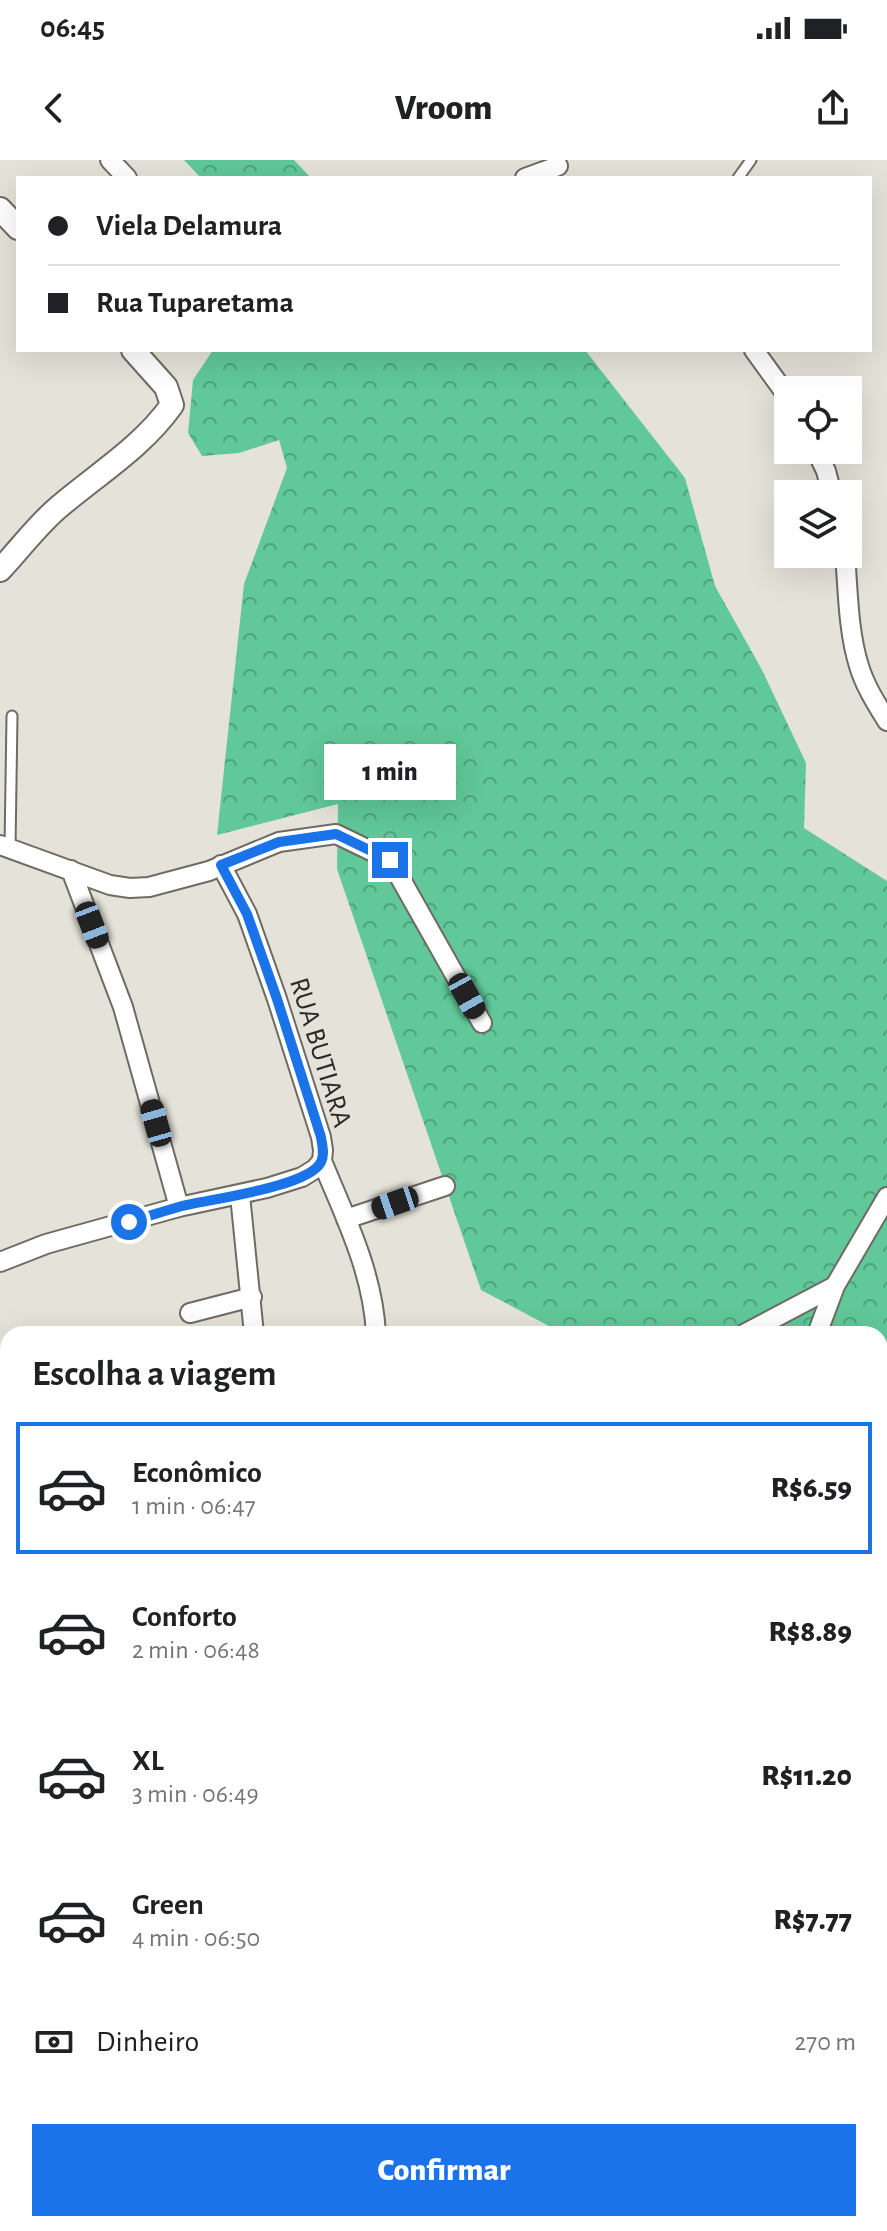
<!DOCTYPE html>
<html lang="pt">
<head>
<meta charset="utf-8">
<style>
	body { margin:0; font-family:"Alegreya Sans",sans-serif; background:#f2f2f2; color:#202124; height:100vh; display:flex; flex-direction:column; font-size:30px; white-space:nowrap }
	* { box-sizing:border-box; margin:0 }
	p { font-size:26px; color:#757577 }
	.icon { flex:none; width:44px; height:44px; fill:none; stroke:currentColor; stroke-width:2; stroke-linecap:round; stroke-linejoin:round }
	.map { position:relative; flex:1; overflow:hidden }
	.details { position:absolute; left:0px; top:1166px; width:888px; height:906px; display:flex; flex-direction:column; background:#fff; border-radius:24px 24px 0 0; box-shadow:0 8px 32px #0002 }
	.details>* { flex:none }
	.banner { position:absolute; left:16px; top:16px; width:856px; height:176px; border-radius:0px; box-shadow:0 8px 32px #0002; display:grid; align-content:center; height:176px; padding:0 32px; background:#fff }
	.buttons { position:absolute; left:774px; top:216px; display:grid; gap:16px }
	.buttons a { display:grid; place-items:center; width:88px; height:88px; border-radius:0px; background:#fff; box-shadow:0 8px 32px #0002; font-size:40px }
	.end { position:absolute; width:36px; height:36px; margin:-18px; border:10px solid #1a73e8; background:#fff; box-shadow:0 0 0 4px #fff }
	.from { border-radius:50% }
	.bubble { position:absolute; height:56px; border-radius:0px; background:#fff; box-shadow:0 8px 32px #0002; font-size:26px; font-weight:800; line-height:56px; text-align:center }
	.car { position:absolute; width:24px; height:48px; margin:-24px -12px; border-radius:10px; box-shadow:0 0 6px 2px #0007; background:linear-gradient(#222 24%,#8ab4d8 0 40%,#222 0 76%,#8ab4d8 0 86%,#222 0) }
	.banner b { display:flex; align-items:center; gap:28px; height:76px; font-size:30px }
	.banner b+b { border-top:2px solid #e0e0e0 }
	.banner i { width:20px; height:20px; background:#202124 }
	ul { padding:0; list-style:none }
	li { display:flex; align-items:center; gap:24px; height:132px; margin:0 16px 12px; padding:0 16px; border:4px solid transparent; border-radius:0px }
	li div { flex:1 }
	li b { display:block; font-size:30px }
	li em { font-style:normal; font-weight:800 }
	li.current { border-color:#1a73e8 }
	li>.icon { width:72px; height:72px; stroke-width:1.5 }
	h2 { padding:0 32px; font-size:36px; line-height:96px }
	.pay { display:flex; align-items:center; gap:20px; height:88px; padding:0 32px; font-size:30px }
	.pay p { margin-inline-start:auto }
	.action { display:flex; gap:16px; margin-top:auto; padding:16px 32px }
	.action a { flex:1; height:92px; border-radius:0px; background:#1a73e8; color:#fff; font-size:32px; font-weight:800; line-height:92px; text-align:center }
	.status { display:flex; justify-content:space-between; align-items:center; height:56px; padding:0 40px; background:#fff; direction:ltr }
	.status svg { height:22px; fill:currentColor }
	header { display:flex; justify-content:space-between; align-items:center; height:104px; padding:0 32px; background:#fff; font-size:36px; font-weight:800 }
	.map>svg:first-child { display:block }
	.forest { fill:url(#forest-crowns) }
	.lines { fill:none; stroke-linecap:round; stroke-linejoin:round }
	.service-casing { stroke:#6e6b63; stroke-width:13 }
	.minor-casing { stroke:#6e6b63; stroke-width:22 }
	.tertiary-casing { stroke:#6e6b63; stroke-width:26 }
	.service { stroke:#fff; stroke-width:9 }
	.minor { stroke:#fff; stroke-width:18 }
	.tertiary { stroke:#fff; stroke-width:22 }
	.route { stroke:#1a73e8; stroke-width:10 }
	.labels { text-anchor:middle; stroke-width:8; stroke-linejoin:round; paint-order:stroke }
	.street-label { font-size:28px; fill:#2b2a26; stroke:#e5e2d9 }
</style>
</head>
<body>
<div class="status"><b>06:45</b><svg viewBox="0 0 49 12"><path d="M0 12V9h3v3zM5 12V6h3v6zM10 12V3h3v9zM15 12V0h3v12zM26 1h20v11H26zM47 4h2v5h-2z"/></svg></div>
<header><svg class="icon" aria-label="back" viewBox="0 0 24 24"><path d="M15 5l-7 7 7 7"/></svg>Vroom<svg class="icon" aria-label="share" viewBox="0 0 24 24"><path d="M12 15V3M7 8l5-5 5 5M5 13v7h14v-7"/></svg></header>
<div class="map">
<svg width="887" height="2071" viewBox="0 0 887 2071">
	<defs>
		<pattern id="forest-crowns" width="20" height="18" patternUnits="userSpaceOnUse" patternTransform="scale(2)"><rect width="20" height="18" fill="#60c899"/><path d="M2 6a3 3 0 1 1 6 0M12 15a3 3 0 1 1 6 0" fill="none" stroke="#4fa37d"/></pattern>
	</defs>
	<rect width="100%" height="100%" fill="#e5e2d9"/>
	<path class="forest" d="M184,0H294L311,18H201Z
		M213,190H585L685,318L715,426L762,510L806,603L804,668L887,721V1263L880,1261V1174H564L481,1130L337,709L338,644L217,675L244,424L287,308L279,280L239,293L202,296L188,273L193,220Z
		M0,1682L8,1683V1995L0,2008Z
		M880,1799L887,1804V2037L880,2056Z
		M431,2064H540L536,2071H425Z"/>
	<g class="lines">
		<defs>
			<path id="service" d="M738,18L751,0
				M10,688L12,556"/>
			<path id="minor" d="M110,0L127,18
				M525,18L558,6
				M754,190L788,237
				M816,290L826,311L832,334
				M845,394C848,430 848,471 859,506C865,526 876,543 887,561
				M0,685L110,725L130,728L149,727L209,711L279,682L336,674L390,700L482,863
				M71,710L123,847L179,1047
				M322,1001C345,1057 373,1112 376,1174
				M240,1035L254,1174
				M346,1059L445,1026
				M0,1102L46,1084L179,1047L267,1028L302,1017L315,1009L322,1001L323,990L321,977L277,839L247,754L221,705
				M190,1153L252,1137
				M744,1174L835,1126
				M817,1174L835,1126L887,1037
				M880,1334L887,1335
				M0,1513L8,1496
				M880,1547L887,1548
				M880,1696L887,1697
				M54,2071L57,2064
				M203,2071L207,2064
				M756,2071L763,2064"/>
			<path id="tertiary" d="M0,49L18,68
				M0,410C20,389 38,364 60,346C99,313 142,287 172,245L166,227L133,190
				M0,1295L8,1291
				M368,2071L372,2064"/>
		</defs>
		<use href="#service" class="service-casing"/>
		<use href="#minor" class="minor-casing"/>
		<use href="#tertiary" class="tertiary-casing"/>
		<use href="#service" class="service"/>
		<use href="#minor" class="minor"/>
		<use href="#tertiary" class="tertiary"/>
	</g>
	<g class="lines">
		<path class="route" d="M129,1062C146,1057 164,1051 182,1046C210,1039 309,1027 321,1002C325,994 322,985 321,977L277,839L247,754L221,705L279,682L336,674L390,700"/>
	</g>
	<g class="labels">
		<g class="street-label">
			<text transform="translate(322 892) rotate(73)" y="10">RUA BUTIARA</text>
		</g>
	</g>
</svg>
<div class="buttons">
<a><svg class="icon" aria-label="locate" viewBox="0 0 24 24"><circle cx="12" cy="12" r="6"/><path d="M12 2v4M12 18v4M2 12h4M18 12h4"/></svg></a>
<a><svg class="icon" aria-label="layers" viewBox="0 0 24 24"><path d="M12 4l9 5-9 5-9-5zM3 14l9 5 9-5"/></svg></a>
</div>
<i class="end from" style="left:129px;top:1062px"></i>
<i class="end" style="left:390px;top:700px"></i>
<div class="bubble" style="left:324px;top:584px;width:132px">1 min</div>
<i class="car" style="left:92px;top:765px;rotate:159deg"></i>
<i class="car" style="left:467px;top:836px;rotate:151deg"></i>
<i class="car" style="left:156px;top:963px;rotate:344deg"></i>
<i class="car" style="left:395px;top:1043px;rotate:251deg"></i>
<div class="banner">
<b><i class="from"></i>Viela Delamura</b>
<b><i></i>Rua Tuparetama</b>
</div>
<section class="details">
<h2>Escolha a viagem</h2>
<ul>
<li class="current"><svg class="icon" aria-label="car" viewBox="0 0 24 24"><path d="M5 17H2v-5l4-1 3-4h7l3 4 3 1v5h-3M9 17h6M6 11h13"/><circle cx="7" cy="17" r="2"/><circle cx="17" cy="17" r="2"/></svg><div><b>Econômico</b><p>1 min · 06:47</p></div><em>R$6.59</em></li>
<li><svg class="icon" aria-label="car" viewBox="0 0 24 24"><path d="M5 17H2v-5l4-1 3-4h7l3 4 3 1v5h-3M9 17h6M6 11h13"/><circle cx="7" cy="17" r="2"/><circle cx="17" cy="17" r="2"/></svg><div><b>Conforto</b><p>2 min · 06:48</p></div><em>R$8.89</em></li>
<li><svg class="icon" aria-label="car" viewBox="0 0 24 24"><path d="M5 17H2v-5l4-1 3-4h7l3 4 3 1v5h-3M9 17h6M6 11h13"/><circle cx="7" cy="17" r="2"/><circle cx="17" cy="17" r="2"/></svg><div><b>XL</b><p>3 min · 06:49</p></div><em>R$11.20</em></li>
<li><svg class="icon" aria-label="car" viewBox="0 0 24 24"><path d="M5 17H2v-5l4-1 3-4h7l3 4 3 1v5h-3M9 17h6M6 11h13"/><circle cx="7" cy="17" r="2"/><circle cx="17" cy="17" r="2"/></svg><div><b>Green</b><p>4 min · 06:50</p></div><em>R$7.77</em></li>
</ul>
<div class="pay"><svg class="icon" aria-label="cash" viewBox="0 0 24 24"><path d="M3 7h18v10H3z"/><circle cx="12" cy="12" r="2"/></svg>Dinheiro<p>270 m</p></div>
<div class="action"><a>Confirmar</a></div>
</section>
</div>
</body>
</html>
